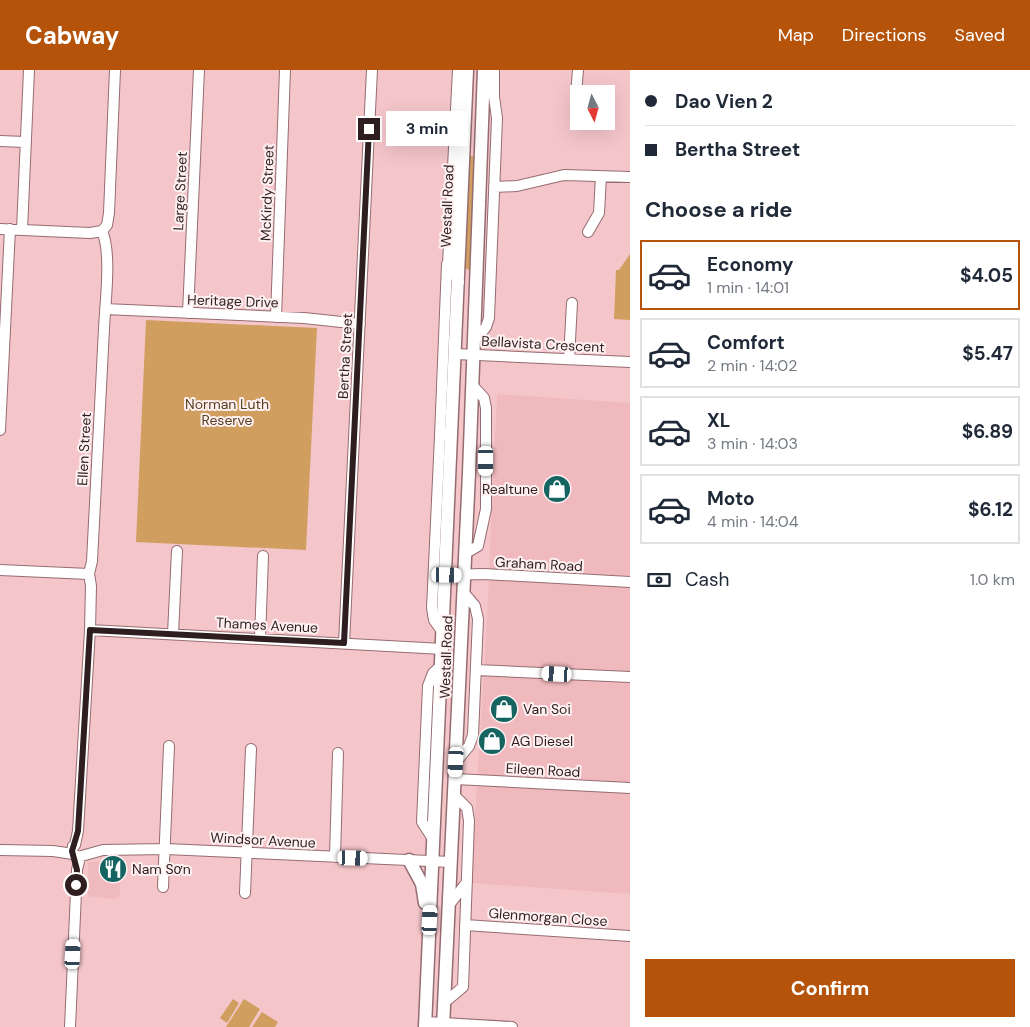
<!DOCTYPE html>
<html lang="en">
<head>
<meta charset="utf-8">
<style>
	body { margin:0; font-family:"DM Sans",sans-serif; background:#f2f2f3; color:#1f2937; height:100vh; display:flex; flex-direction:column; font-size:19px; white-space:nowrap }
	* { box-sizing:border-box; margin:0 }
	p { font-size:16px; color:#747a83 }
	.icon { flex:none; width:28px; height:28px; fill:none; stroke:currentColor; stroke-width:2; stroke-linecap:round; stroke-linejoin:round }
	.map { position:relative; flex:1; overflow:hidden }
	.drawer { display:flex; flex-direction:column; background:#fff; width:400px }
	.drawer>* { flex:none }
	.hud { display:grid; align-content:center; height:110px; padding:0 15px; background:#fff }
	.needle { width:32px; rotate:174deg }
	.controls { position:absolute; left:570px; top:15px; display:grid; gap:10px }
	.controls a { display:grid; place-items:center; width:45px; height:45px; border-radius:0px; background:#fff; box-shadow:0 5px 20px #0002; font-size:25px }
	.end { position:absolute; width:22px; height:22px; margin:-11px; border:6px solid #2e1e1f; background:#fff; box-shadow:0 0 0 2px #fff }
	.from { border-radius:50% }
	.bubble { position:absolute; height:35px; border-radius:0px; background:#fff; box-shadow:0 5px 20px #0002; font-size:16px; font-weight:700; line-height:35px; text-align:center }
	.car { position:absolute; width:15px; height:30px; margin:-15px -8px; border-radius:6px; box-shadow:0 0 4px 1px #0007; background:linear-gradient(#fff 24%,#345 0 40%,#fff 0 76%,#345 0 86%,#fff 0) }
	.hud b { display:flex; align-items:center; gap:18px; height:48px; font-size:19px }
	.hud b+b { border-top:1px solid #e0e1e3 }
	.hud i { width:12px; height:12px; background:#1f2937 }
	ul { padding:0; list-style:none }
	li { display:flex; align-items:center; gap:15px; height:70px; margin:0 10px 8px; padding:0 5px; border:2px solid #e0e1e3; border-radius:0px }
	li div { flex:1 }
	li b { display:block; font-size:19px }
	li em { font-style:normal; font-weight:700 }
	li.current { border-color:#b45309 }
	li>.icon { width:45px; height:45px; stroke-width:1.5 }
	h2 { padding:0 15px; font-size:22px; line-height:60px }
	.pay { display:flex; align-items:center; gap:12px; height:55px; padding:0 15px; font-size:19px }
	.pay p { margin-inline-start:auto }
	.primary-button { display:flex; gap:10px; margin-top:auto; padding:10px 15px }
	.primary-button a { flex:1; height:58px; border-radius:0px; background:#b45309; color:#fff; font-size:20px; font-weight:700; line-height:58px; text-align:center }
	header { display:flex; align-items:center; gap:30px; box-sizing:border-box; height:70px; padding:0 25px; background:#b45309; color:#fff }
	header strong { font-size:24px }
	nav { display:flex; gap:28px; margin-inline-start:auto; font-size:18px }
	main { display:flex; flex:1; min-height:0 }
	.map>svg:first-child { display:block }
	.built { fill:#efb9be }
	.green { fill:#d09f60 }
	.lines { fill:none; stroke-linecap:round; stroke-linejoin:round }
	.minor-casing { stroke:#956c70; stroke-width:12 }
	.major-casing { stroke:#956c70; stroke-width:15 }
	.minor { stroke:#fff; stroke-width:10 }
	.major { stroke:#fff; stroke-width:12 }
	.route { stroke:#2e1e1f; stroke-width:6 }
	.labels { text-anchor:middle; stroke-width:4; stroke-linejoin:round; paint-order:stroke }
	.street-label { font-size:14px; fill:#2e1e1f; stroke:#fff0f1 }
	.park-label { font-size:14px; fill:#58401f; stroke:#fff0f1 }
	.poi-label { font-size:14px; fill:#2e1e1f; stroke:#fff0f1; text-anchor:start }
</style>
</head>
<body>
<header>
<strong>Cabway</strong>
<nav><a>Map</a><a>Directions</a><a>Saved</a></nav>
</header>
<main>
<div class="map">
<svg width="630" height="957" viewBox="0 0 630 957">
	<rect width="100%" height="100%" fill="#f4c6ca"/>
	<path class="built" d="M497,324L630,333V824L471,813L487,551Z
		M88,792H120V826L114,829L88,826Z"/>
	<path class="green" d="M469,86L476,87L472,202L465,198Z
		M630,184V250L614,249L616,200H619Z
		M146,250L317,258L306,480L136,472Z
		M233,929L239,933L227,953L220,948Z
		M244,929L260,939L249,957H226Z
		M262,942L278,952L275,957H252Z"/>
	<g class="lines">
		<defs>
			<path id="minor" d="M458,0L448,194L459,212
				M576,24L578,0
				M0,71L25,72
				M494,117L517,116L564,105L630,107
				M0,159L90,163L102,161
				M22,160L29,0
				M102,161L107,155L109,143L115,0
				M588,162L599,143L601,106
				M105,239L304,248L360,254
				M188,243L199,0
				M276,247L285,0
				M475,270L486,257L489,248L497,48L494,27V0
				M456,284L630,292
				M569,289L572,233
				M0,360L10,159
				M440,366L447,194
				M466,483L478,476L486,439V338L484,328L473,316
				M0,500L89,504
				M447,505L484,504L630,512
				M90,560L443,579
				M173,564L177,481
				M444,564L434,550L432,538L440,366L452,361
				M260,569L263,486
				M344,573L372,0
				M476,600L630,607
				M456,692L469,676L473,665L478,549L475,536L464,523
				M455,709L630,718
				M433,769L422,752L428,616L433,603L442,595
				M75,775L78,761L90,560L91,516L89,504L92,491C96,414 100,336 104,259C105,234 112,183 102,161
				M73,776L72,783L78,787L103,780L166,779L451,792
				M0,780L53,781L73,784
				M335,787L338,683
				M163,817L169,676
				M245,823L251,679
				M449,835L467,812
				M465,855L630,866
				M444,933L463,917L469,751L467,738L455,726
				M426,952L512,957
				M70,957L77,800L80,787"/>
			<path id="major" d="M409,790L422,814L425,833
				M425,957L467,0
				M443,957L469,403L484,0"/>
		</defs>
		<use href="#minor" class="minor-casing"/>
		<use href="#major" class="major-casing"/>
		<use href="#minor" class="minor"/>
		<use href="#major" class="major"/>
	</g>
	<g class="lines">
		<path class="route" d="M76,815L77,800L72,781L78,761L90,560L344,573L369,59"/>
	</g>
	<defs>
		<symbol id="shop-disc" viewBox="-11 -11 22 22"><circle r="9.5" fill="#156462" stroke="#fff0f1"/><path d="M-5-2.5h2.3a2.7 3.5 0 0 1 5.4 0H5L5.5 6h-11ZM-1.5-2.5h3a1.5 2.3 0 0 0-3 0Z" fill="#fff"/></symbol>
		<symbol id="restaurant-disc" viewBox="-11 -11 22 22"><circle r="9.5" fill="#156462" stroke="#fff0f1"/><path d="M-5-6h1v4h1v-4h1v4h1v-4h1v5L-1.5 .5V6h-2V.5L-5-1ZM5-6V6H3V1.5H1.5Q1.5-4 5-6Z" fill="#fff"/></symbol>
	</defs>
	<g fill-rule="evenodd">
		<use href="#shop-disc" x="541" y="403" width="32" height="32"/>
		<use href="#shop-disc" x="488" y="623" width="32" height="32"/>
		<use href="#shop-disc" x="476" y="655" width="32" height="32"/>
		<use href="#restaurant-disc" x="97" y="783" width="32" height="32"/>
	</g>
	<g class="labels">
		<g class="street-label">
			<text transform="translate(180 121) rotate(-87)" y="5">Large Street</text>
			<text transform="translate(267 123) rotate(-88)" y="5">McKirdy Street</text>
			<text transform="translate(447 136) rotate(-88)" y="5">Westall Road</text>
			<text transform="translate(233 231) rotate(2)" y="5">Heritage Drive</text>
			<text transform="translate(543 274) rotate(3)" y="5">Bellavista Crescent</text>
			<text transform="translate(345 286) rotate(-87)" y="5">Bertha Street</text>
			<text transform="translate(84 379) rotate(-87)" y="5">Ellen Street</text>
			<text transform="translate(539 494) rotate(3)" y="5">Graham Road</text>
			<text transform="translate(267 555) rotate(3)" y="5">Thames Avenue</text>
			<text transform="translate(446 587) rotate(-88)" y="5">Westall Road</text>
			<text transform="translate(543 700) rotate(3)" y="5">Eileen Road</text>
			<text transform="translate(263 770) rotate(3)" y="5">Windsor Avenue</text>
			<text transform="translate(548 847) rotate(4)" y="5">Glenmorgan Close</text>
		</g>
		<g class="park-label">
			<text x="227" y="339">Norman Luth<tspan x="227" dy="16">Reserve</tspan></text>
		</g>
		<g class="poi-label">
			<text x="538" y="424" text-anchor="end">Realtune</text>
			<text x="523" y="644">Van Soi</text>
			<text x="511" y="676">AG Diesel</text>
			<text x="132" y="804">Nam Sơn</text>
		</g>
	</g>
</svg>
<div class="controls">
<a><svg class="needle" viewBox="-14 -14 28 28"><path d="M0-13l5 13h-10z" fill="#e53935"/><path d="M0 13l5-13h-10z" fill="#747a83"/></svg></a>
</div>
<i class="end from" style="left:76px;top:815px"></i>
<i class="end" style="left:369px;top:59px"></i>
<div class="bubble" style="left:386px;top:41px;width:82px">3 min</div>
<i class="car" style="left:486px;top:391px;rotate:180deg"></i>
<i class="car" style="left:447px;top:505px;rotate:91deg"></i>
<i class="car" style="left:557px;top:604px;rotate:273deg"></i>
<i class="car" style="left:456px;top:692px;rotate:183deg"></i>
<i class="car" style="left:353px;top:788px;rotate:92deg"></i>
<i class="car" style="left:430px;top:850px;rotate:3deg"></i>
<i class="car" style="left:73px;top:884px;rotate:3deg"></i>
</div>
<section class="drawer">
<div class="hud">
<b><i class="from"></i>Dao Vien 2</b>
<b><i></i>Bertha Street</b>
</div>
<h2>Choose a ride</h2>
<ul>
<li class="current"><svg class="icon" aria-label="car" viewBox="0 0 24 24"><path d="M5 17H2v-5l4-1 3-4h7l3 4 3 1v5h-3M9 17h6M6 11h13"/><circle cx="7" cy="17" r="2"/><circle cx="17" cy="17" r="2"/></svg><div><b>Economy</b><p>1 min · 14:01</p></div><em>$4.05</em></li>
<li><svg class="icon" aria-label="car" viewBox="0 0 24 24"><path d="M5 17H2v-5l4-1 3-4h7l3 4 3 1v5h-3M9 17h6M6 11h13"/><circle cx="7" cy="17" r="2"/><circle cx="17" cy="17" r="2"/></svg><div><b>Comfort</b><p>2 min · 14:02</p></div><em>$5.47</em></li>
<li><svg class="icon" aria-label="car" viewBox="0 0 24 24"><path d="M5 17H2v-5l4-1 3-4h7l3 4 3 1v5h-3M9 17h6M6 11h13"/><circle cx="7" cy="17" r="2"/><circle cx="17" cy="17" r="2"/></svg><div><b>XL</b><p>3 min · 14:03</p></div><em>$6.89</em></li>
<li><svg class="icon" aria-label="car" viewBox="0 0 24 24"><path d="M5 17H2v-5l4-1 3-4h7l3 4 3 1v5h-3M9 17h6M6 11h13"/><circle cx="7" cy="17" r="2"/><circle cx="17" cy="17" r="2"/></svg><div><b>Moto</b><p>4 min · 14:04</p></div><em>$6.12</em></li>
</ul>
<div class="pay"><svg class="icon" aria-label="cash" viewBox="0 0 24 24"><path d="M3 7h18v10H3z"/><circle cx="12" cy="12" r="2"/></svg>Cash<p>1.0 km</p></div>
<div class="primary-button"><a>Confirm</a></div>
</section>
</main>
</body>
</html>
